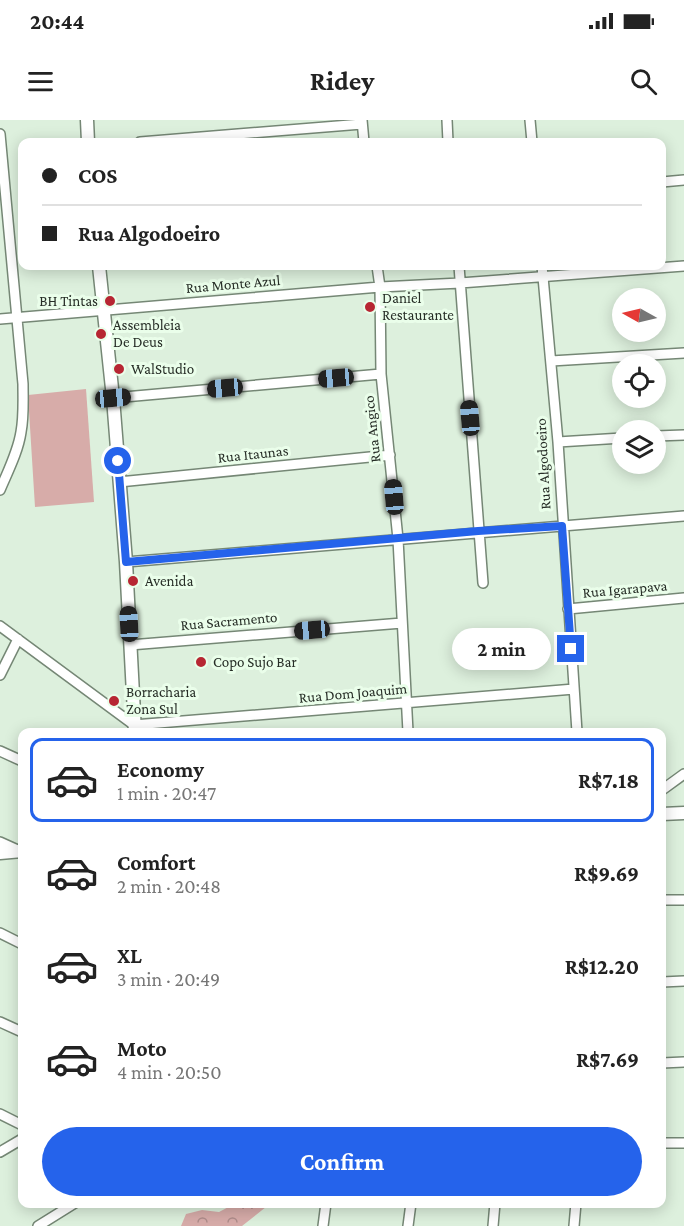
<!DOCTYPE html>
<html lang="en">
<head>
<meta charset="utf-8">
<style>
	body { margin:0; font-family:"Crimson Pro",serif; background:#f6f6f6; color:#222; height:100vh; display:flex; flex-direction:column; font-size:22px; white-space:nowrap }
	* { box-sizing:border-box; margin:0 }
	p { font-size:20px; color:#767676 }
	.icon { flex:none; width:33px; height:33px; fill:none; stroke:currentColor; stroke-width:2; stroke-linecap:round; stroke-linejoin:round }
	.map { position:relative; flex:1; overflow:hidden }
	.side { position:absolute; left:18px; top:608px; width:648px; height:480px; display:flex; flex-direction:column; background:#fff; border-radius:12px; box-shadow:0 3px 15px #0003 }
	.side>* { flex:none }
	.hud { position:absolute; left:18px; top:18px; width:648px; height:132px; border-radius:12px; box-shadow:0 3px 15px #0003; display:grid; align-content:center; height:132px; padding:0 24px; background:#fff }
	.needle { width:39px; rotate:278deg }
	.controls { position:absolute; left:612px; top:168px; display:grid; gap:12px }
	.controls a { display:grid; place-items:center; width:54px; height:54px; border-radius:50%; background:#fff; box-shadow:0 3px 15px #0003; font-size:30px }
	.end { position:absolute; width:27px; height:27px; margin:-14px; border:8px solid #2563eb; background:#fff; box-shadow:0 0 0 3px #fff }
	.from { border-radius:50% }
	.bubble { position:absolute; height:42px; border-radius:21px; background:#fff; box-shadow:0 3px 15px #0003; font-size:20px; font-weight:700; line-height:42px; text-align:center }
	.car { position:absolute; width:18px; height:36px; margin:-18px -9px; border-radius:8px; box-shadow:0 0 4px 2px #0007; background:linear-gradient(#222 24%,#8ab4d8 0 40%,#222 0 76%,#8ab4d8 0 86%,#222 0) }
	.hud b { display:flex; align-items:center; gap:21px; height:57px; font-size:22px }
	.hud b+b { border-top:2px solid #e0e0e0 }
	.hud i { width:15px; height:15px; background:#222 }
	ul { padding:10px 0 0; list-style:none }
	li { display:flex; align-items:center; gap:18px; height:84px; margin:0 12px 9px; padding:0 12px; border:3px solid transparent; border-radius:12px }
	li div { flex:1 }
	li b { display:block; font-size:22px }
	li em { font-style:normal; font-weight:700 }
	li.active { border-color:#2563eb }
	li>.icon { width:54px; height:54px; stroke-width:1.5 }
	.button { display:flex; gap:12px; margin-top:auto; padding:12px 24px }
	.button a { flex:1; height:69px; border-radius:36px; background:#2563eb; color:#fff; font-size:24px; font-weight:700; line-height:69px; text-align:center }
	.status { display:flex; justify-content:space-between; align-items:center; height:42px; padding:0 30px; background:#fff; direction:ltr }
	.status svg { height:16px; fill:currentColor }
	header { display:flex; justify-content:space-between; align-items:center; height:78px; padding:0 24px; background:#fff; font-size:27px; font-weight:700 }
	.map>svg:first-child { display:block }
	.forest { fill:url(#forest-crowns) }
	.park { fill:#d7aca9 }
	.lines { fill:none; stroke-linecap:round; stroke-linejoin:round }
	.minor-casing { stroke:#758775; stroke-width:12 }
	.tertiary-casing { stroke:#758775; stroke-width:15 }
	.minor { stroke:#fff; stroke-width:9 }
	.tertiary { stroke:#fff; stroke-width:12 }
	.route { stroke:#2563eb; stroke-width:8 }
	.poi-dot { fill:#b72633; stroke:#eafeea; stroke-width:2 }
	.labels { text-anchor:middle; stroke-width:6; stroke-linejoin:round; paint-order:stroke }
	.street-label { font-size:15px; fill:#272e27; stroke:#eafeea }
	.poi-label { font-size:15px; fill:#272e27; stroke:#eafeea; text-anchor:start }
</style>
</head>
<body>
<div class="status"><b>20:44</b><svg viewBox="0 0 49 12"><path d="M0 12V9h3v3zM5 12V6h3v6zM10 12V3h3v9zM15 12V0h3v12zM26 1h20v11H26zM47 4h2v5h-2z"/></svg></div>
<header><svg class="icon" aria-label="menu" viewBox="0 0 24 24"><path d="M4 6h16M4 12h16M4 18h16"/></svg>Ridey<svg class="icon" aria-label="search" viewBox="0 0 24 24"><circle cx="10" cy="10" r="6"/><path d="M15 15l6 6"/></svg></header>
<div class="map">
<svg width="684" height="1106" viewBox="0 0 684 1106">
	<defs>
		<pattern id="forest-crowns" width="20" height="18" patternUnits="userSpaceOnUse" patternTransform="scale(1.5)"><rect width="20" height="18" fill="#d7aca9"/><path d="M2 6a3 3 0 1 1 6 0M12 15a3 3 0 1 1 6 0" fill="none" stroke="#ae8c8a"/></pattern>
	</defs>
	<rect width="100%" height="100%" fill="#ddf0dd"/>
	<path class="forest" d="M236,1083H271L242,1106H181L186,1094L202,1090L219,1092Z"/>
	<path class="park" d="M86,269L94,382L35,387L28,275Z"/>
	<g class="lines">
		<defs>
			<path id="minor" d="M362,0L364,22
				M447,0L448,22
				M530,0L532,22
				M0,14L23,264C23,279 24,296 21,312C18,332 8,351 0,370
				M140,22L362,4
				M662,62L684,60
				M377,146L380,167L381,254L398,419L408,612
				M459,146L483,463
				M542,146L558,322L577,612
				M0,199L380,167L460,163L684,146
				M551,241L684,233
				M113,278L381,254
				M656,316L684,315
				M558,322L622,318
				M119,362L390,335
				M126,442L684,396
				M568,489L684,478
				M0,506L134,605L574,569
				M130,525L402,503
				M0,555L18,519
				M0,631L22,641
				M662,670L684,654
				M0,722L20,731
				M662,780H684
				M0,813L22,824
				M662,862L684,861
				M0,902L22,912
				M662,943L684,942
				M0,994L22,1005
				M662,1023H684
				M0,1032L22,1019
				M38,1106L75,1083
				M323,1106L326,1083
				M408,1106L411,1083
				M493,1106L495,1083
				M574,1106L576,1083"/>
			<path id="tertiary" d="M87,0L88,22
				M99,146L113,278L126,442L135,612
				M662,694L684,693
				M0,733L22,731"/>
		</defs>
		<use href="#minor" class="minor-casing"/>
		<use href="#tertiary" class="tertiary-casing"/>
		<use href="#minor" class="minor"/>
		<use href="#tertiary" class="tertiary"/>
	</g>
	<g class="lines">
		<path class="route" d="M118,341L126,442L478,411L562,406L571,529"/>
	</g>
	<g class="poi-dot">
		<circle cx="110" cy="181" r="6"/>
		<circle cx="370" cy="187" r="6"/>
		<circle cx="101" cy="214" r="6"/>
		<circle cx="119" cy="249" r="6"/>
		<circle cx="133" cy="461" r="6"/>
		<circle cx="201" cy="542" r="6"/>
		<circle cx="114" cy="581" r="6"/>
	</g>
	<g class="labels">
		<g class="street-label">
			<text transform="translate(233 164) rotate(-5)" y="5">Rua Monte Azul</text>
			<text transform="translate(372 309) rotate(-96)" y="5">Rua Angico</text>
			<text transform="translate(253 334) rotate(-6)" y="5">Rua Itaunas</text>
			<text transform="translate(543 344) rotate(-93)" y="5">Rua Algodoeiro</text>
			<text transform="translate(625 469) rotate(-5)" y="5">Rua Igarapava</text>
			<text transform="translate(229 501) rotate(-5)" y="5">Rua Sacramento</text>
			<text transform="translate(353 573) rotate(-5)" y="5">Rua Dom Joaquim</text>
		</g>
		<g class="poi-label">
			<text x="382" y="183">Daniel<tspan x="382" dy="17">Restaurante</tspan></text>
			<text x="98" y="186" text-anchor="end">BH Tintas</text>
			<text x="113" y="210">Assembleia<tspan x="113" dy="17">De Deus</tspan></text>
			<text x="131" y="254">WalStudio</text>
			<text x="145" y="466">Avenida</text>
			<text x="213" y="547">Copo Sujo Bar</text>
			<text x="126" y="577">Borracharia<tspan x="126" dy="17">Zona Sul</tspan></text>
		</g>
	</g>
</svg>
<div class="controls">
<a><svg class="needle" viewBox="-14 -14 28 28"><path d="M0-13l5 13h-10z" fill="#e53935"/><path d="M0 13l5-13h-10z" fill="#767676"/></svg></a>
<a><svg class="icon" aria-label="locate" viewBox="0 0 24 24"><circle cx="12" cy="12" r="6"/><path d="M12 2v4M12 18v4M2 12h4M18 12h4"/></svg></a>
<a><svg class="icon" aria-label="layers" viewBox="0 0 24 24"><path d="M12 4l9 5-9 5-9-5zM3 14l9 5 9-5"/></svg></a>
</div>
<i class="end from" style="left:118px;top:341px"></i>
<i class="end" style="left:571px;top:529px"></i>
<div class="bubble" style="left:452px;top:508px;width:99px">2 min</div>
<i class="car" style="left:336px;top:258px;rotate:265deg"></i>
<i class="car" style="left:225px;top:268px;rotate:265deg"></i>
<i class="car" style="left:113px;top:278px;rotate:85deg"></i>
<i class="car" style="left:470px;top:298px;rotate:355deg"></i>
<i class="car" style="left:394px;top:377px;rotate:355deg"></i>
<i class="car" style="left:129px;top:504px;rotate:357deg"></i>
<i class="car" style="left:312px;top:510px;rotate:265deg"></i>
<div class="hud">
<b><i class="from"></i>COS</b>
<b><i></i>Rua Algodoeiro</b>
</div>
<section class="side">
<ul>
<li class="active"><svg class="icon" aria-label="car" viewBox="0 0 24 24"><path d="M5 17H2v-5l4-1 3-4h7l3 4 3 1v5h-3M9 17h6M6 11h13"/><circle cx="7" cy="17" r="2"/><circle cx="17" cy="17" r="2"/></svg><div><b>Economy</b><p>1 min · 20:47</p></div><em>R$7.18</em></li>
<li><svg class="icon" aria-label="car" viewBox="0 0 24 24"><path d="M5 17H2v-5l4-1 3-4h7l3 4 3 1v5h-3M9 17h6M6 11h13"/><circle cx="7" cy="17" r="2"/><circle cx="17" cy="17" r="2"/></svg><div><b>Comfort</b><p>2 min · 20:48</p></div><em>R$9.69</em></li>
<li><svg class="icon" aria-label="car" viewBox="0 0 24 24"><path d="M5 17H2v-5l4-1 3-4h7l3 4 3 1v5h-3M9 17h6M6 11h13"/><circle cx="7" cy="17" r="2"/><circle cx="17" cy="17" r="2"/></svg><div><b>XL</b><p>3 min · 20:49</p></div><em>R$12.20</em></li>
<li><svg class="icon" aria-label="car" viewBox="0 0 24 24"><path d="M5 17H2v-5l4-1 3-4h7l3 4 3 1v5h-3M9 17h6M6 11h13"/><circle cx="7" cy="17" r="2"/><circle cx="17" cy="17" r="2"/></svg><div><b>Moto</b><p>4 min · 20:50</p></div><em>R$7.69</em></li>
</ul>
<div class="button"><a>Confirm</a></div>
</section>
</div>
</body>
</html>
